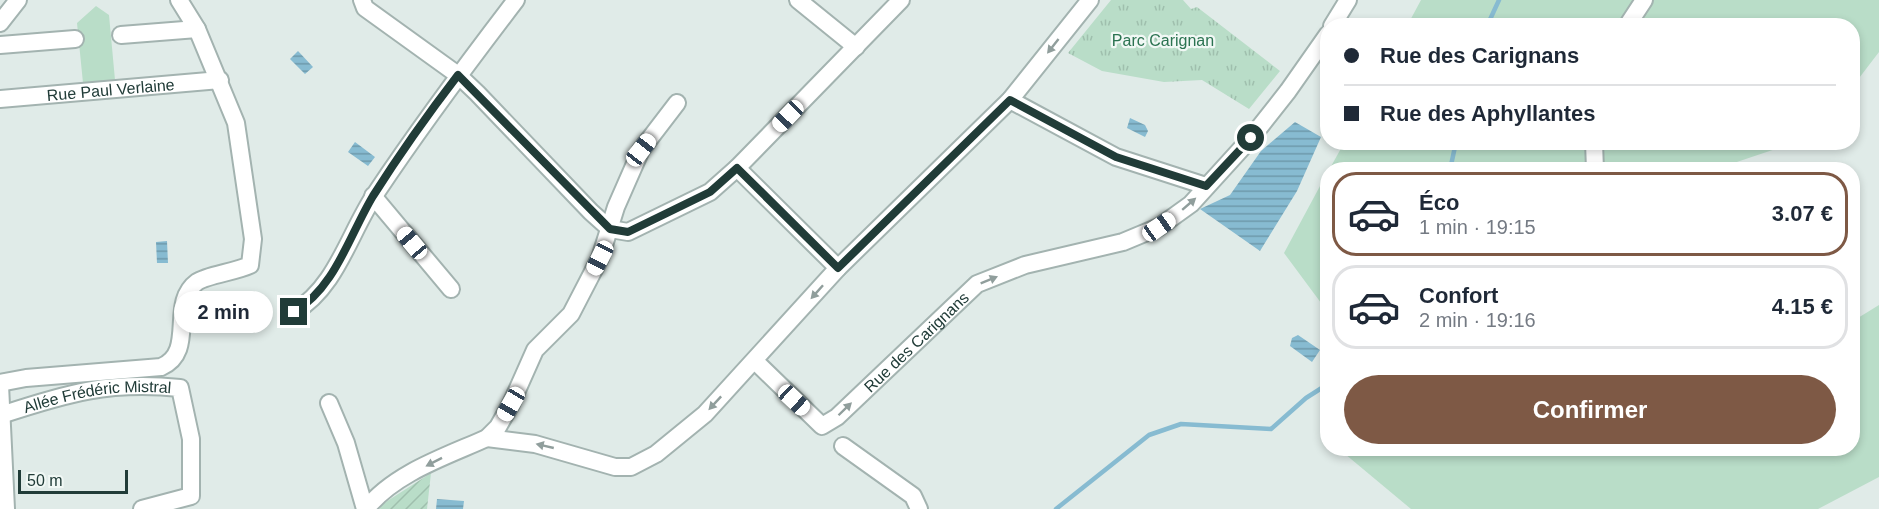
<!DOCTYPE html>
<html lang="fr">
<head>
<meta charset="utf-8">
<style>
	body { margin:0; font-family:Helvetica,sans-serif; background:#f2f2f3; color:#1f2937; height:100vh; display:flex; flex-direction:column; font-size:22px; white-space:nowrap }
	* { box-sizing:border-box; margin:0 }
	p { font-size:20px; color:#747a83 }
	.icon { flex:none; width:33px; height:33px; fill:none; stroke:currentColor; stroke-width:2; stroke-linecap:round; stroke-linejoin:round }
	.map { position:relative; flex:1; overflow:hidden }
	.details { position:absolute; left:1320px; top:162px; width:540px; height:294px; display:flex; flex-direction:column; background:#fff; border-radius:24px; box-shadow:0 3px 9px #0003 }
	.details>* { flex:none }
	.top-card { position:absolute; left:1320px; top:18px; width:540px; height:132px; border-radius:24px; box-shadow:0 3px 9px #0003; display:grid; align-content:center; height:132px; padding:0 24px; background:#fff }
	.scale { position:absolute; left:18px; bottom:15px; width:110px; box-sizing:border-box; padding-left:6px; border:3px solid #213c38; border-top:0; font-size:16px; line-height:21px; white-space:nowrap; color:#213c38; -webkit-text-stroke:4px #f1f8f5; paint-order:stroke }
	.end { position:absolute; width:27px; height:27px; margin:-14px; border:8px solid #213c38; background:#fff; box-shadow:0 0 0 3px #fff }
	.from { border-radius:50% }
	.bubble { position:absolute; height:42px; border-radius:21px; background:#fff; box-shadow:0 3px 9px #0003; font-size:20px; font-weight:700; line-height:42px; text-align:center }
	.car { position:absolute; width:18px; height:36px; margin:-18px -9px; border-radius:8px; box-shadow:0 0 4px 2px #0007; background:linear-gradient(#fff 24%,#345 0 40%,#fff 0 76%,#345 0 86%,#fff 0) }
	.top-card b { display:flex; align-items:center; gap:21px; height:57px; font-size:22px }
	.top-card b+b { border-top:2px solid #e0e1e3 }
	.top-card i { width:15px; height:15px; background:#1f2937 }
	ul { padding:10px 0 0; list-style:none }
	li { display:flex; align-items:center; gap:18px; height:84px; margin:0 12px 9px; padding:0 12px; border:3px solid #e0e1e3; border-radius:24px }
	li div { flex:1 }
	li b { display:block; font-size:22px }
	li em { font-style:normal; font-weight:700 }
	li.active { border-color:#7e5945 }
	li>.icon { width:54px; height:54px; stroke-width:1.5 }
	.cta { display:flex; gap:12px; margin-top:auto; padding:12px 24px }
	.cta a { flex:1; height:69px; border-radius:36px; background:#7e5945; color:#fff; font-size:24px; font-weight:700; line-height:69px; text-align:center }
	.map>svg:first-child { display:block }
	.grass { fill:#b9ddc8 }
	.park { fill:url(#park-tufts) }
	.garden { fill:url(#garden-furrows) }
	.water { fill:url(#water-rules) }
	.lines { fill:none; stroke-linecap:round; stroke-linejoin:round }
	.stream { stroke:#87bbd1; stroke-width:4.5 }
	.minor-casing { stroke:#a3b3b0; stroke-width:20 }
	.minor { stroke:#fff; stroke-width:16 }
	.oneway { fill:#909e9c }
	.route { stroke:#213c38; stroke-width:8 }
	.labels { text-anchor:middle; stroke-width:4.5; stroke-linejoin:round; paint-order:stroke }
	.park-label { font-size:16px; fill:#2b7351; stroke:#f1f8f5 }
	.street-label { font-size:16px; fill:#213c38; stroke:#f1f8f5 }
</style>
</head>
<body>
<div class="map">
<svg width="1879" height="509" viewBox="0 0 1879 509">
	<defs>
		<pattern id="park-tufts" width="24" height="20" patternUnits="userSpaceOnUse" patternTransform="scale(1.5)"><rect width="24" height="20" fill="#b9ddc8"/><path d="M3 7l-1-3M5 7V3M7 7l1-3M15 17l-1-3M17 17v-4M19 17l1-3" fill="none" stroke="#9fbfad"/></pattern>
		<pattern id="garden-furrows" width="10" height="10" patternUnits="userSpaceOnUse" patternTransform="scale(1.5)"><rect width="10" height="10" fill="#b9ddc8"/><path d="M-1 1l2-2M0 10L10 0M9 11l2-2" fill="none" stroke="#9fbfad"/></pattern>
		<pattern id="water-rules" width="6" height="5" patternUnits="userSpaceOnUse" patternTransform="scale(1.5)"><rect width="6" height="5" fill="#87bbd1"/><path d="M0 2.5h6" fill="none" stroke="#6e99ab"/></pattern>
	</defs>
	<rect width="100%" height="100%" fill="#e0ebe8"/>
	<path class="grass" d="M1421,0H1879V52L1853,86L1852,26H1407Z
		M96,6L109,15L115,80L83,83L77,23Z
		M1344,143H1793L1716,169L1329,170Z
		M1327,173V311L1284,253Z
		M1879,305V477L1818,509H1411L1339,449L1852,448L1853,321Z"/>
	<path class="park" d="M1111,0H1183L1191,9L1197,7L1280,71L1249,109L1202,80L1164,82L1102,71L1068,53Z"/>
	<path class="garden" d="M431,473L427,509H380L381,505Z"/>
	<path class="water" d="M298,51L313,67L305,74L290,59Z
		M1130,118L1145,125L1148,131L1145,137L1127,128Z
		M1295,122L1321,137L1297,191L1260,251L1200,209L1230,195L1261,151Z
		M355,142L375,157L368,166L348,152Z
		M167,241L168,263H157L156,242Z
		M1298,335L1320,350L1312,362L1290,346L1292,338Z
		M437,499L464,501L463,509H436Z"/>
	<g class="lines">
		<path class="stream" d="M1487,26L1499,0
			M1450,170L1456,142
			M1056,509L1149,435L1181,424L1271,429L1306,398L1328,384"/>
		<defs>
			<g id="minor">
				<path d="M362,0L365,8L458,75L477,93L591,212L610,229L628,232L710,192L737,168L901,0"/>
				<path d="M798,0L856,47"/>
				<path d="M0,23L18,0"/>
				<path d="M1332,26L1348,0"/>
				<path d="M1627,26L1644,0"/>
				<path d="M121,35L197,29"/>
				<path d="M0,45L75,39"/>
				<path id="s1" d="M0,99L220,80"/>
				<path d="M1010,100L1116,157L1206,186"/>
				<path d="M1594,142L1595,170"/>
				<path d="M737,168L838,268"/>
				<path d="M373,196L451,289"/>
				<path d="M294,312C337,287 349,233 376,193C420,127 467,64 516,0"/>
				<path id="s2" d="M755,361L822,426L837,417L977,284L1025,265L1123,242L1159,227L1191,204L1251,138L1288,91L1328,34"/>
				<path d="M0,383L26,378L161,367C197,352 168,303 197,282C207,275 235,272 250,265L253,239L236,123L197,29L179,0"/>
				<path d="M0,385L6,509"/>
				<path d="M329,403L346,443L365,509"/>
				<path id="s3" d="M1,415C68,393 108,381 180,388L191,439V496L142,509"/>
				<path d="M487,438L535,444L615,467H631L656,454L705,414L838,268L1010,100L1090,0"/>
				<path d="M843,446L913,496L919,509"/>
				<path d="M366,509C394,473 447,456 487,438L498,427L511,404L535,350L571,314L600,258L616,207L641,150L677,103"/>
			</g>
		</defs>
		<use href="#minor" class="minor-casing"/>
		<use href="#minor" class="minor"/>
	</g>
	<defs><path id="oneway-solid" d="M-6-.8H1V-3.2L6.5 0L1 3.2V.8H-6Z" transform="scale(1.5)"/></defs>
	<g class="oneway">
		<use href="#oneway-solid" transform="translate(1053 46) rotate(128)"/>
		<use href="#oneway-solid" transform="translate(1189 204) rotate(-41)"/>
		<use href="#oneway-solid" transform="translate(989 280) rotate(-22)"/>
		<use href="#oneway-solid" transform="translate(817 292) rotate(132)"/>
		<use href="#oneway-solid" transform="translate(715 403) rotate(133)"/>
		<use href="#oneway-solid" transform="translate(845 409) rotate(-44)"/>
		<use href="#oneway-solid" transform="translate(545 446) rotate(-167)"/>
		<use href="#oneway-solid" transform="translate(434 462) rotate(153)"/>
	</g>
	<g class="lines">
		<path class="route" d="M294,312C335,288 349,236 373,196C399,155 428,114 458,75L610,229L628,232L667,213L710,192L737,168L838,268L1010,100L1116,157L1206,186L1251,138"/>
	</g>
	<g class="labels">
		<g class="park-label">
			<text x="1163" y="46">Parc Carignan</text>
		</g>
		<g class="street-label">
			<text dy="6" stroke="none"><textPath href="#s1" startOffset="111">Rue Paul Verlaine</textPath></text>
			<text dy="6" stroke="none"><textPath href="#s2" startOffset="220">Rue des Carignans</textPath></text>
			<text dy="6" stroke="none"><textPath href="#s3" startOffset="99">Allée Frédéric Mistral</textPath></text>
		</g>
	</g>
</svg>
<div class="scale">50 m</div>
<i class="end from" style="left:1251px;top:138px"></i>
<i class="end" style="left:294px;top:312px"></i>
<div class="bubble" style="left:174px;top:291px;width:99px">2 min</div>
<i class="car" style="left:788px;top:116px;rotate:224deg"></i>
<i class="car" style="left:641px;top:150px;rotate:38deg"></i>
<i class="car" style="left:1159px;top:227px;rotate:55deg"></i>
<i class="car" style="left:412px;top:243px;rotate:320deg"></i>
<i class="car" style="left:600px;top:258px;rotate:207deg"></i>
<i class="car" style="left:794px;top:400px;rotate:133deg"></i>
<i class="car" style="left:511px;top:404px;rotate:210deg"></i>
<div class="top-card">
<b><i class="from"></i>Rue des Carignans</b>
<b><i></i>Rue des Aphyllantes</b>
</div>
<section class="details">
<ul>
<li class="active"><svg class="icon" aria-label="car" viewBox="0 0 24 24"><path d="M5 17H2v-5l4-1 3-4h7l3 4 3 1v5h-3M9 17h6M6 11h13"/><circle cx="7" cy="17" r="2"/><circle cx="17" cy="17" r="2"/></svg><div><b>Éco</b><p>1 min · 19:15</p></div><em>3.07 €</em></li>
<li><svg class="icon" aria-label="car" viewBox="0 0 24 24"><path d="M5 17H2v-5l4-1 3-4h7l3 4 3 1v5h-3M9 17h6M6 11h13"/><circle cx="7" cy="17" r="2"/><circle cx="17" cy="17" r="2"/></svg><div><b>Confort</b><p>2 min · 19:16</p></div><em>4.15 €</em></li>
</ul>
<div class="cta"><a>Confirmer</a></div>
</section>
</div>
</body>
</html>
